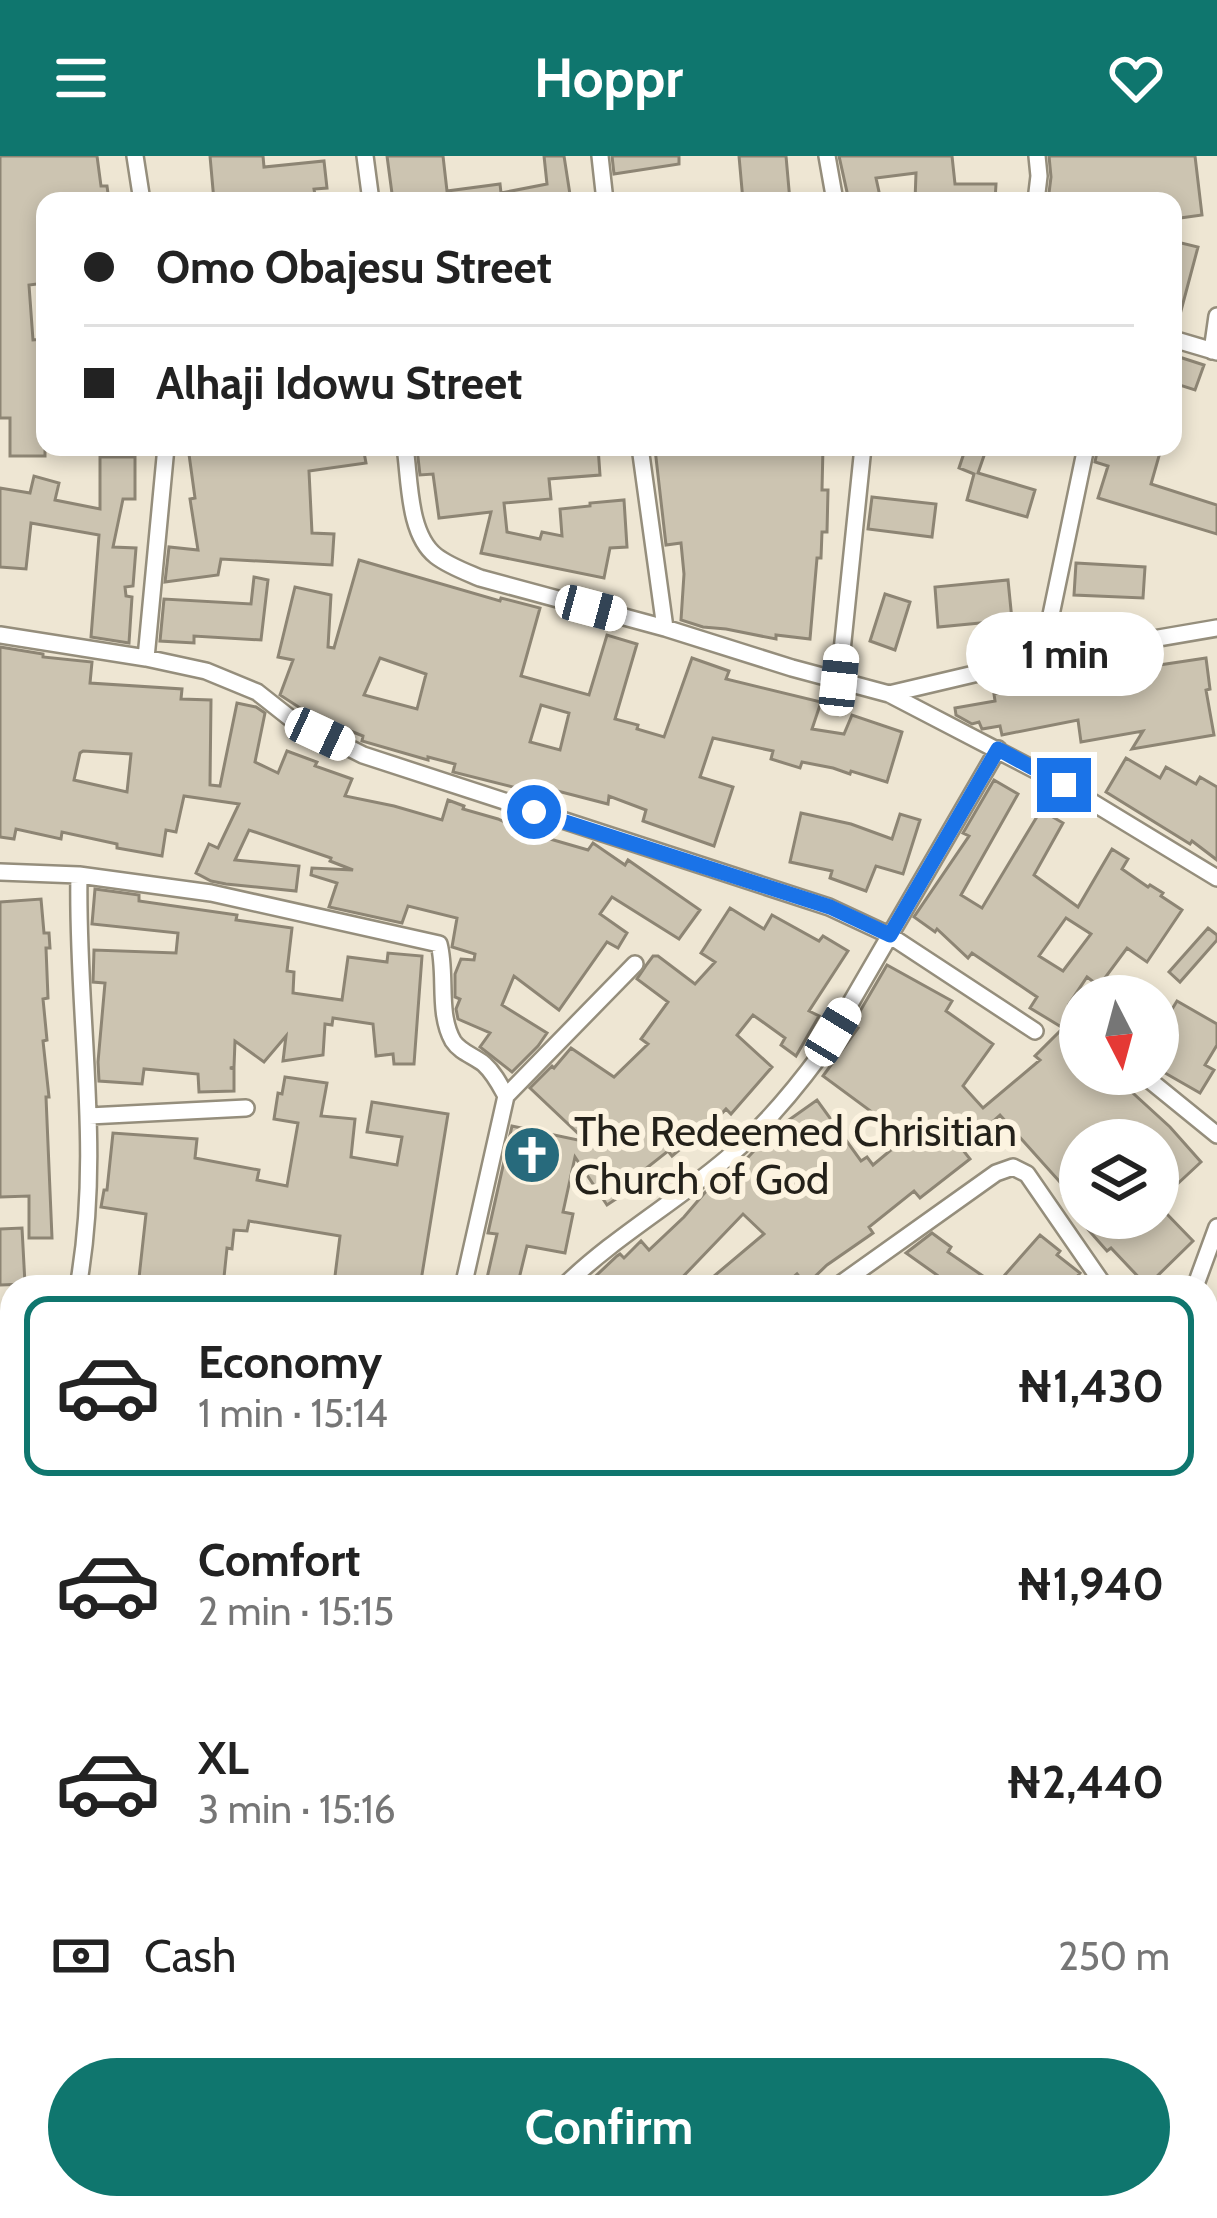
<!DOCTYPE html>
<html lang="en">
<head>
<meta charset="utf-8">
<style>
	body { margin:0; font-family:Cabin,sans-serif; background:#f6f6f6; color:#222; height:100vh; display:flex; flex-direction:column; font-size:45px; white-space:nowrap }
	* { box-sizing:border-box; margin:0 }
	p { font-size:39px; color:#767676 }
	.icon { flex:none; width:66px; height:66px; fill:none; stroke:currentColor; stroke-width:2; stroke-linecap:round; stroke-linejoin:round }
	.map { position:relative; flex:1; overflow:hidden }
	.panel { position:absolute; left:0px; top:1119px; width:1218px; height:945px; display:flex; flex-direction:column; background:#fff; border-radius:36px 36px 0 0; box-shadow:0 6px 18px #0003 }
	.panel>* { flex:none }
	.guide { position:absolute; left:36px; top:36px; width:1146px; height:264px; border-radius:24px; box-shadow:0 6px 18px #0003; display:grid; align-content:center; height:264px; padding:0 48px; background:#fff }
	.needle { width:78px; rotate:174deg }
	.controls { position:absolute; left:1059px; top:819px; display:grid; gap:24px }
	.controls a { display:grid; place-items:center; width:120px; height:120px; border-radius:50%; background:#fff; box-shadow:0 6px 18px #0003; font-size:60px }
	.end { position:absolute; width:54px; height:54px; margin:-27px; border:15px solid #1a73e8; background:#fff; box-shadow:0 0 0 6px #fff }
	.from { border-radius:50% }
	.bubble { position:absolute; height:84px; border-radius:42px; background:#fff; box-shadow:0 6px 18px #0003; font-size:39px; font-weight:800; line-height:84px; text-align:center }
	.car { position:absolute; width:36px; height:72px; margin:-36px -18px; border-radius:15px; box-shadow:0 0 9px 3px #0007; background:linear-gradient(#fff 24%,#345 0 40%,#fff 0 76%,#345 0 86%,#fff 0) }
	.guide b { display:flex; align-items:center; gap:42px; height:114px; font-size:45px }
	.guide b+b { border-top:3px solid #e0e0e0 }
	.guide i { width:30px; height:30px; background:#222 }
	ul { padding:21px 0 0; list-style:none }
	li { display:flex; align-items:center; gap:36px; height:180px; margin:0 24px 18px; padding:0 24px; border:6px solid transparent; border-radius:24px }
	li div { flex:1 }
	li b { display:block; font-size:45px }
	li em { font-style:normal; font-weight:800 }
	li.on { border-color:#0f766e }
	li>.icon { width:108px; height:108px; stroke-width:1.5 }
	.pay { display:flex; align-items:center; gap:30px; height:132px; padding:0 48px; font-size:45px }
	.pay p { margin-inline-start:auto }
	.primary-button { display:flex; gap:24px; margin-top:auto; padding:24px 48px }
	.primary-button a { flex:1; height:138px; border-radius:72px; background:#0f766e; color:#fff; font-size:48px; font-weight:800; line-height:138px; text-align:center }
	header { display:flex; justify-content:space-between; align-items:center; height:156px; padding:0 48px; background:#0f766e; color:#fff; font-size:54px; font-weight:800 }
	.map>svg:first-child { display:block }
	.building { fill:#ccc4b1; stroke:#8d8574; stroke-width:3; fill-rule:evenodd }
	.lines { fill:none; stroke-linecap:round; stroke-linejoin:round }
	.lane-casing { stroke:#958e7c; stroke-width:12 }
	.street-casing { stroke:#958e7c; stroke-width:20 }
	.highway-casing { stroke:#958e7c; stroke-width:34 }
	.lane { stroke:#fff; stroke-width:8 }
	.street { stroke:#fff; stroke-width:15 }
	.highway { stroke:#fff; stroke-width:30 }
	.route { stroke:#1a73e8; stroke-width:15 }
	.labels { text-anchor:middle; stroke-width:12; stroke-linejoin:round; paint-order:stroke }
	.poi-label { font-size:42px; fill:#24211a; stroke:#fcf3e0; text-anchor:start }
</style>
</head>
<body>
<header><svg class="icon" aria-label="menu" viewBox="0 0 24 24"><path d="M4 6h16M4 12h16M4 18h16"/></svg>Hoppr<svg class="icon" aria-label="heart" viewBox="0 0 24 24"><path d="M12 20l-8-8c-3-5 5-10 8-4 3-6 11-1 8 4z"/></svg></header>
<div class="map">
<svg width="1217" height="2062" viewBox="0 0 1217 2062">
	<rect width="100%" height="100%" fill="#eee6d3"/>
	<path class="building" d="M0,0H97L101,30H107L109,45H45V127L29,129L33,184L45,183V300H10V262H0Z
		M210,0H263L264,11L324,5L327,32L314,33L316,45H214Z
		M387,0H443L447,35L500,28L501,37L547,28L544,0H564L571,45H393Z
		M612,0H679V8L614,18Z
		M739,0H786L790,45H743Z
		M839,0H952L955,28H996L995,45H915L916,17L876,22L881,45H849Z
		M1049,0H1195L1202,59L1173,63V45H1048L1051,21Z
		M1173,85L1198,91L1178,166H1173Z
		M1173,199L1204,209L1195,234L1173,227Z
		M188,291H363L366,307L309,315L312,377L334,378L332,409L221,403L218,419L165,426L169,391L198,394L190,343L195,342Z
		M427,291H598L600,319L549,323L551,343L504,347L507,376L540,383L542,376L562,380L560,353L590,350V347L624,344L627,391L610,392L604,422L481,397L491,356L439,362L433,318L420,319L417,293Z
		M670,291H823L822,334H828L827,376H822L821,402H817L810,483L776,479V483L726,473L703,471L681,464L684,418L681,387L666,389L655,293Z
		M966,291H987L978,317L1035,334L1027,361L967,344L974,318L959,312Z
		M1098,291L1161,293L1151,328L1217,349V378L1098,342L1108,310L1095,306Z
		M100,301H135V343H123L113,391L136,392L133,430L125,431L126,440L132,441L129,487L91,481L99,379L31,367L26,413L0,411V332L30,337L34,320L59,327L55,344L100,353Z
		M872,341L936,348L932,381L868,373Z
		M359,404L500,445L501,442L540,452L521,520L589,539L607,479L637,488L615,563L638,569L637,573L664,581L692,502L729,515L726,523L821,546L812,573L844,578L852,559L902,576L887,626L851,615L850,618L833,612L802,606L800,612L771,603L773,595L713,582L700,621L733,631L714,690L643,665L646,654L609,640L608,648L546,632L542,645L519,637L521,633L453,616L455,608L428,601V604L362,585L363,580L311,559L280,539L293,504L278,501L295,431L331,439L328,491L334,492ZM380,502L426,518L417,553L364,539ZM541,549L569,557L560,594L530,586Z
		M1076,407L1145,411L1143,442L1074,439Z
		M254,421L268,424L261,484L194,480V487L160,485L164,443L251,448Z
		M1008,424L1012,464L938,471L935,431Z
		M885,438L910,446L895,494L870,485Z
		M0,491L43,498V501L92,506L90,527L182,533L181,543L211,544L210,629L220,630L237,547L256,551L265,557L255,606L278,617L287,595L317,606L315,610L352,623L345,640L394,650L442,664L448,644L464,650L463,653L498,663L526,676L588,694L593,687L625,709L628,704L700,754L679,783L612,741L600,758L627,777L618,792L607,786L559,854L514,820L502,849L547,877L538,890L512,916L480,891L490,877L458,863L456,853L460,843L455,841V818L461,803L474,804L475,798L452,791L457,762L408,750L402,767L329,751L337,727L311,719L312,712L353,714L330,705L331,702L249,674L235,704L299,710L296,735L226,728L211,725L196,717L209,688L218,692L239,648L184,640L176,676L166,674L162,700L117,692V688L62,676L61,683L16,673L14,683L0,681ZM83,595L131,598L127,636L74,624L80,597Z
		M1206,502L1210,533L1206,534L1214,579L1132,593L1143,575L1081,586L1078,564L1002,579L1000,570L982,573L979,566L972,568L956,559L955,552L995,545L994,538L1063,525L1064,529L1118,520V517L1146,511Z
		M1126,602L1160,622L1166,611L1196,628L1200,621L1217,631V704L1192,685L1190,688L1106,636Z
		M994,624L1018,638L961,739L982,752L1041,654L1063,667L1034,719L1078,751L1112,693L1128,703L1122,713L1148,731L1150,729L1163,737L1161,740L1182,754L1147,806L1127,792L1099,830L1087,821L1069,848L1078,856L1080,854V918H1112L1170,971L1201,1006L1172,1033L1158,1019V984H1135L1124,973L1115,984L1109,979L1104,984H1080V1059L1063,1039L1068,1035L1000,959L962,993L970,1003L920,1042L914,1035L869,1071L873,1077L827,1109L806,1129L797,1118L782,1131H701L764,1078L743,1058L673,1131H584L617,1100L620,1098L624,1102L641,1085L649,1094L684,1061L708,1033L713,1038L772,976L817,944L861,1005L867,1001L873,1009L903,984L872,965L876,959L823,920L858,872L852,869L887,809L952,845L946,855L993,888L963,930L983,952L1040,904L1035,900L1063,872L1030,852L1037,841L972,797L968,802L937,773L935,776L914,761L969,680L963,677ZM1066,762L1091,778L1063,815L1039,800Z
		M801,657L851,668L892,683L900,658L920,664L903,718L876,710L866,735L830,722L832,715L790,706Z
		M95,733L139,739V745L237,759L236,764L292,772L287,815L294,816L293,837L342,844L348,801L387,806L388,797L422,800L414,908H394L393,898L376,900L373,868L333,862L332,869L325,868L323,899L283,905L286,880L264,906L235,885L234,911L230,912L234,913V935L199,936L198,918L144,913L142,928L99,925L98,906L105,827L93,826L94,794L176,797L178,777L92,768Z
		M41,743L44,777H49L50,792H46L48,842L43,843L47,884L43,885L49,941H46L52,1082H29V1040L0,1041V746Z
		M730,752L764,773L772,759L819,785L823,780L848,795L809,855L819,860L796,900L781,889L785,882L753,859L737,879L772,911L731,958L726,953L699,982L697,979L672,1000L668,995L630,1025L634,1031L607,1049L575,1001L563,1056L573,1058L565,1097L527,1090L517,1131H485L497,1078L488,1077L512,970L587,986L530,932L552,910L554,912L571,892L614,921L648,888L641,883L668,846L637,823L647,808L653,800H658L695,828L715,806L701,797Z
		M1208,772L1217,779V784L1180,826L1169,816Z
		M1177,845L1217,868V889L1205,909L1214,914L1200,937L1158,913V876Z
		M285,921L327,927L321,960L355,963L351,1001L397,1009L402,981L367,976L372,946L448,958L420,1131H353L334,1128L340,1080L249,1065L247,1075L234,1074L232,1093L227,1092L223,1131H138L146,1058L101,1051L104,1034H107L113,977L197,983L195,1002L259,1014L257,1024L287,1030L298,967L274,963L278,937L282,938Z
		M1163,1054L1193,1085L1147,1130L1111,1092L1107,1095L1084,1069L1092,1062H1158Z
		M22,1072L25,1128L0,1129V1073Z
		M932,1077L951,1091L948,1096L996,1129L1040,1079L1060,1095L1057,1099L1080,1117L1069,1131H945L934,1123L937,1119L906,1097Z"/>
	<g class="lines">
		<defs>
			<path id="lane" d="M0,1898L12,1904
				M300,2052L317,2062"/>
			<path id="street" d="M135,0L142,45
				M365,0L371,45
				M600,0L605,45
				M827,0L835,45
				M1036,45L1039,20L1037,0
				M1173,183L1217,196
				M1212,195L1217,160
				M405,291C410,324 408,378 436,400C449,410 466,416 480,422L665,472L792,512L889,538L1064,629L1217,722
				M640,291L665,472
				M0,479L146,502L206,515L257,536L290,562L363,599L829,751L889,779L1035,875
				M146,502L166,291
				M1042,502L1086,291
				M839,524L863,291
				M889,538L1042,502L1217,472
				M0,716L79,719L211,737L439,788C447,818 437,857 453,885C460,896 474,900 484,908C494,917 500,929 506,940L463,1131
				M1142,918L1217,979
				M506,940L635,808
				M89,960L246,952
				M78,1131C103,994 76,856 79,719
				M563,1131C613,1082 673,1048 726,1003C763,972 793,936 821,898L998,593
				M836,1131L996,1017L1013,1011L1027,1018L1105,1131
				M1195,1131L1217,1071
				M0,1167L12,1168
				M0,1418L12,1421
				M0,1592L9,1572L4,1512L12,1469
				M0,1747L12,1739
				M1206,1829H1217
				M1206,2004L1217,2003
				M874,2062V2052"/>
			<path id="highway" d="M0,1872L12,1878
				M0,1928L12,1935
				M231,2052L249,2062
				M345,2052L361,2062"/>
		</defs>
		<use href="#lane" class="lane-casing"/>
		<use href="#street" class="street-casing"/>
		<use href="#highway" class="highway-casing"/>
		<use href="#lane" class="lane"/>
		<use href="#street" class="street"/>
		<use href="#highway" class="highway"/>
	</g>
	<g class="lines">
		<path class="route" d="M534,656L830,751L890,779L998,593L1064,629"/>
	</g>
	<defs>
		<symbol id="church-disc" viewBox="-11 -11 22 22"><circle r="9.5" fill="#276a7c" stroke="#fcf3e0"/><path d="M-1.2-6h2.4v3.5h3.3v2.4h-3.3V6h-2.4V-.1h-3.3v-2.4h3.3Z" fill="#fff"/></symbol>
	</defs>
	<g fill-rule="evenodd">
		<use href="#church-disc" x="499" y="966" width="66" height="66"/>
	</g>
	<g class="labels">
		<g class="poi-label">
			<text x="574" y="990">The Redeemed Chrisitian<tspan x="574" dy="48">Church of God</tspan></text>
		</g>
	</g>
</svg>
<div class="controls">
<a><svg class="needle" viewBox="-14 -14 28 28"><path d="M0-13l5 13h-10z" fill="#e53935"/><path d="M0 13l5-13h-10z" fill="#767676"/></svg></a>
<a><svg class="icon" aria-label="layers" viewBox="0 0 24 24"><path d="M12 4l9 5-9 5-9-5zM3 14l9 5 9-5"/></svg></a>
</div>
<i class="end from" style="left:534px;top:656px"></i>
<i class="end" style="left:1064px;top:629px"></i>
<div class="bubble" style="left:966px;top:456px;width:198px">1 min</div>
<i class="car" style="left:591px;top:452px;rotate:105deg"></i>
<i class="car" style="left:839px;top:524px;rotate:6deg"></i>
<i class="car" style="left:320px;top:578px;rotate:115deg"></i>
<i class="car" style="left:833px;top:876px;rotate:31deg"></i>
<div class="guide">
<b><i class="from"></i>Omo Obajesu Street</b>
<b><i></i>Alhaji Idowu Street</b>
</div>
<section class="panel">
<ul>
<li class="on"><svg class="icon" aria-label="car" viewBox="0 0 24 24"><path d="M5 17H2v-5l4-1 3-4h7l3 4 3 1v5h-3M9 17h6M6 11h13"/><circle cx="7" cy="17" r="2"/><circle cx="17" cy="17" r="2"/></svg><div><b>Economy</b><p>1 min · 15:14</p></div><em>₦1,430</em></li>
<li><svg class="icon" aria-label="car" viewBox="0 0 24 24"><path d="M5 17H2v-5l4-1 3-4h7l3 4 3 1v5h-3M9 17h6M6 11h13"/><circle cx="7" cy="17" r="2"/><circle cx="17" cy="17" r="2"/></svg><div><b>Comfort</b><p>2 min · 15:15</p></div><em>₦1,940</em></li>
<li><svg class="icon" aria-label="car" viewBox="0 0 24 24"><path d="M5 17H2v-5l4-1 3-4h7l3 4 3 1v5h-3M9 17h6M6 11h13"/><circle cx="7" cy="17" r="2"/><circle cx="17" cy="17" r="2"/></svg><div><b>XL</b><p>3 min · 15:16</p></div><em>₦2,440</em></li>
</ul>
<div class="pay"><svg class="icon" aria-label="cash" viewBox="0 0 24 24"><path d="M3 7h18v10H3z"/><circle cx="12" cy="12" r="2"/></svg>Cash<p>250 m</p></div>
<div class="primary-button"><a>Confirm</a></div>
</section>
</div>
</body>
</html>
